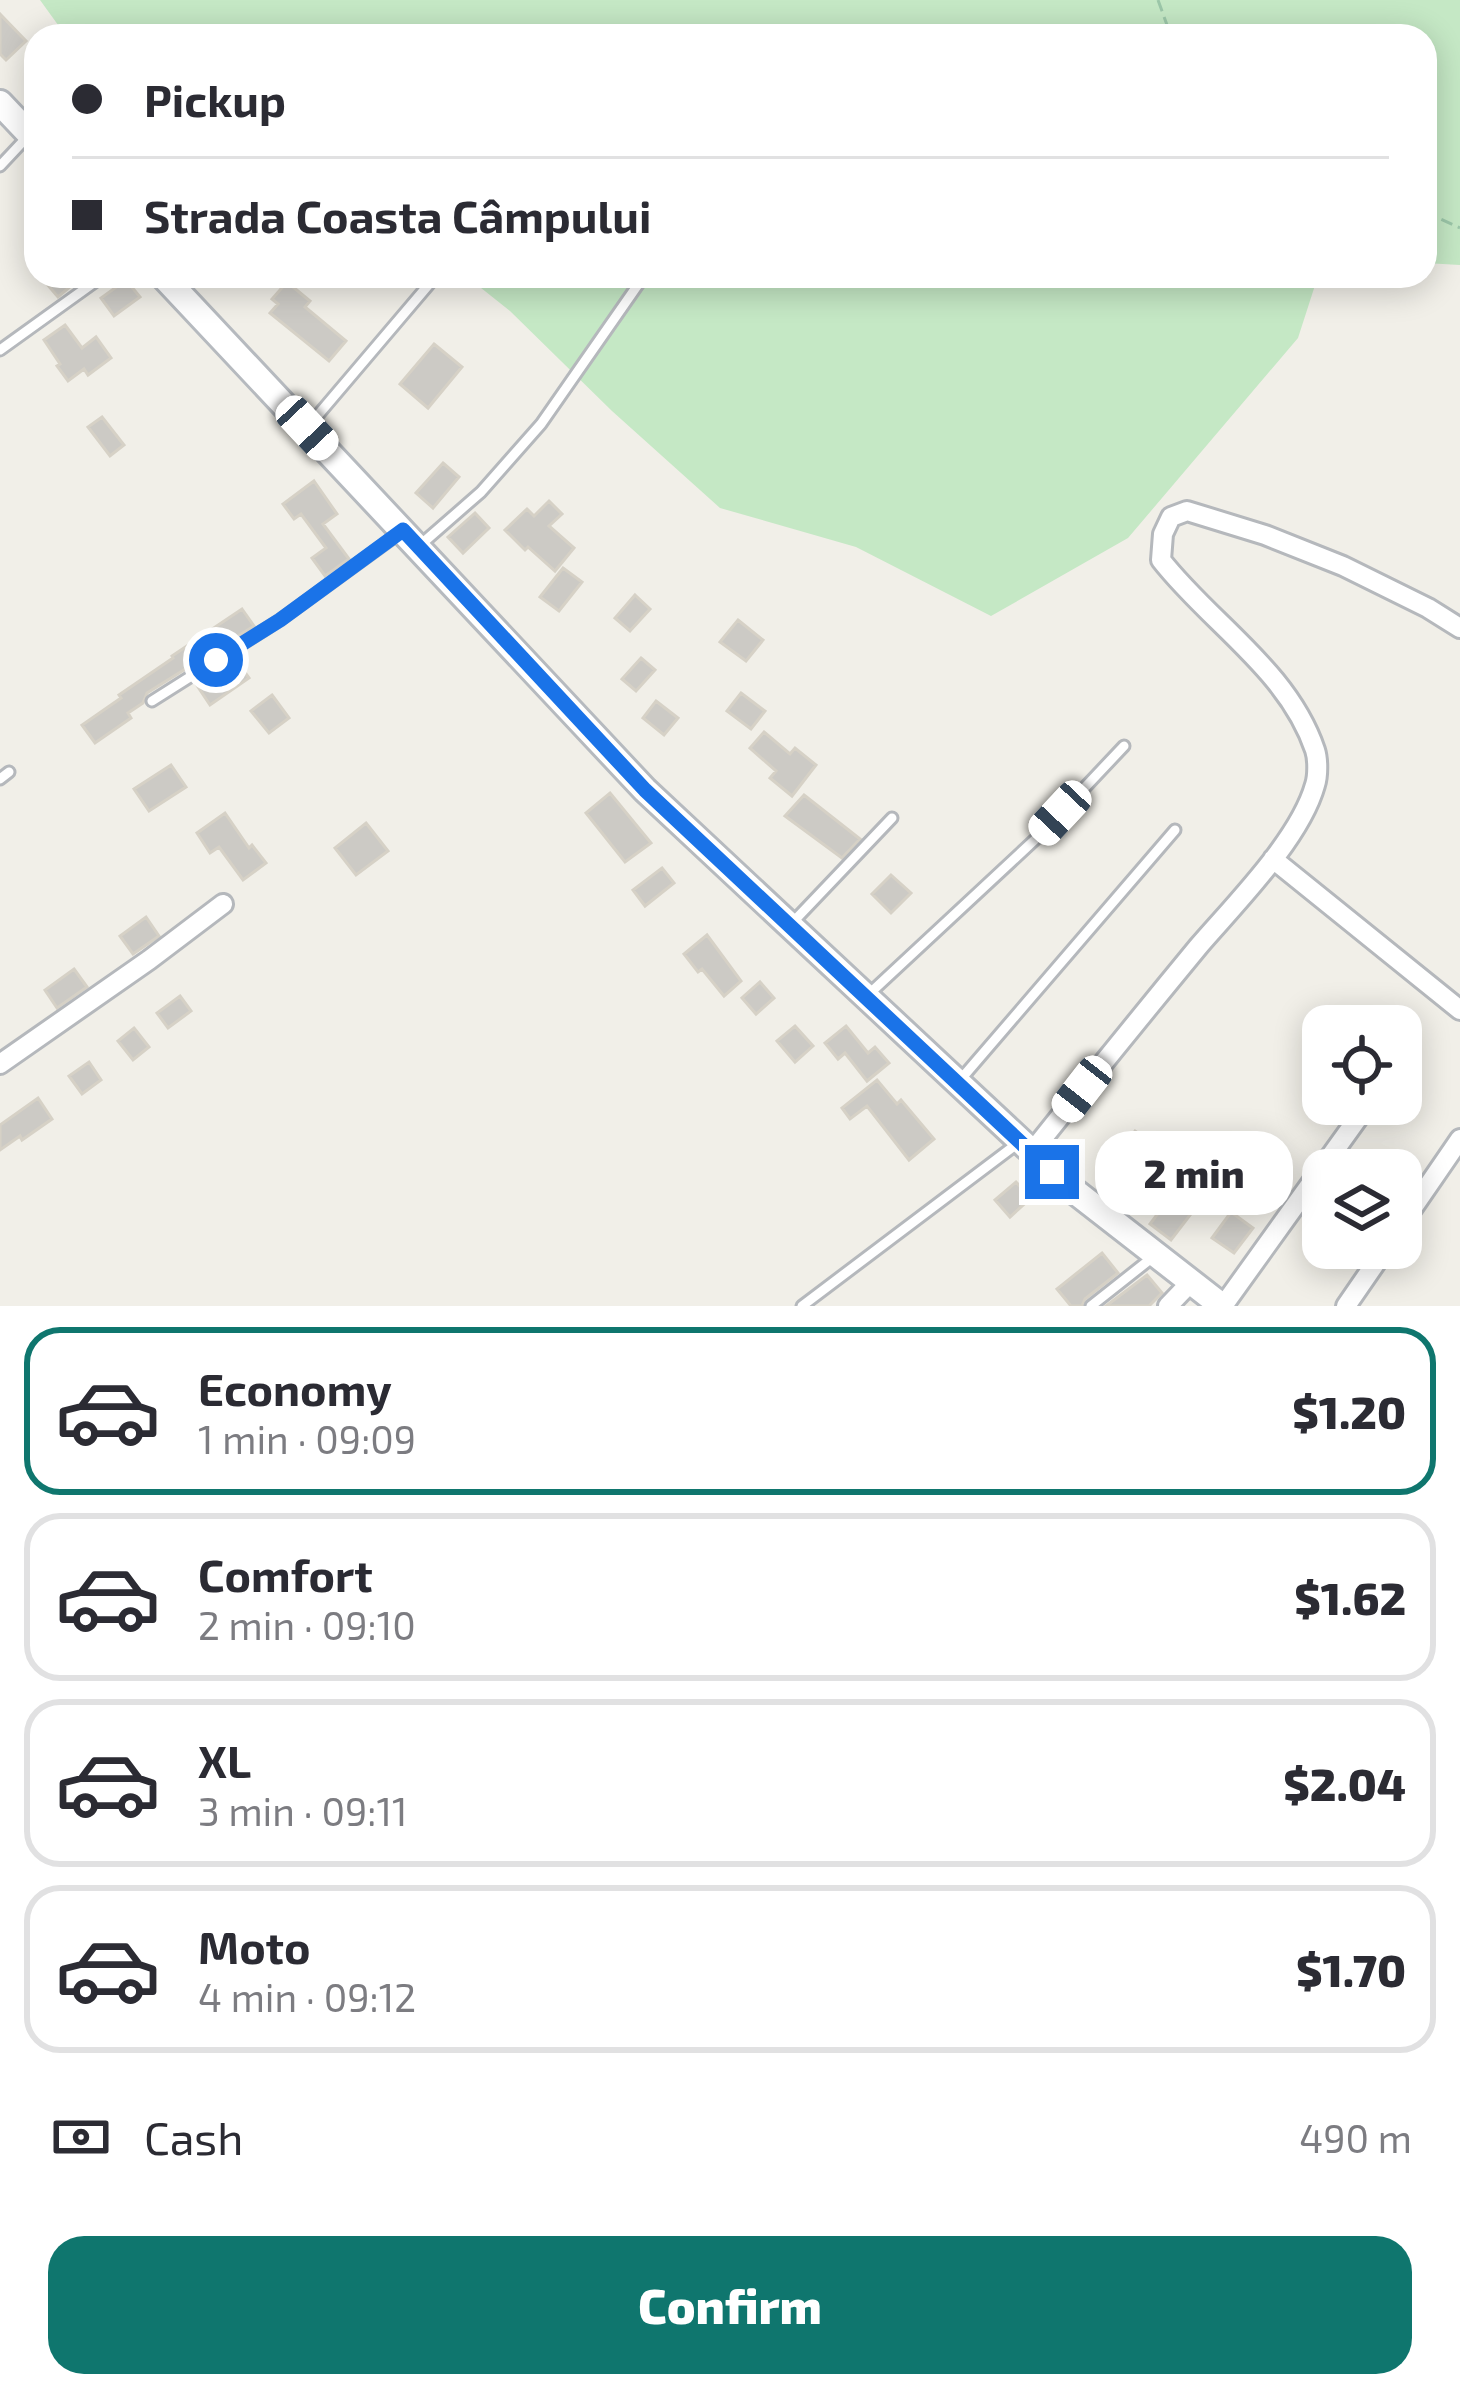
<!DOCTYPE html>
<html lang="en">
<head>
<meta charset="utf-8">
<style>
	body { margin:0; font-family:"Exo 2",sans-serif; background:#f7f7f7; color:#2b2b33; height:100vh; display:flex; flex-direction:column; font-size:45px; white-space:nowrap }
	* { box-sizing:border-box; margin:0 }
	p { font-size:39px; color:#7c7c81 }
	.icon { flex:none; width:66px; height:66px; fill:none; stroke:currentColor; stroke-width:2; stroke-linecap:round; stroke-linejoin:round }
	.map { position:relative; height:1306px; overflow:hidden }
	.panel { display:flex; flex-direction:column; background:#fff; flex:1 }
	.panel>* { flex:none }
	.guide { position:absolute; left:24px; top:24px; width:1413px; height:264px; border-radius:36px; box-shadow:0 6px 30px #0003; display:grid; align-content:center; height:264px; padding:0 48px; background:#fff }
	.controls { position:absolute; left:1302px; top:1005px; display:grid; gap:24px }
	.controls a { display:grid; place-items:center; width:120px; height:120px; border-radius:24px; background:#fff; box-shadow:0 6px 30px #0003; font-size:60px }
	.end { position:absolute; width:54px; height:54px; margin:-27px; border:15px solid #1a73e8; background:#fff; box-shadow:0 0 0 6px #fff }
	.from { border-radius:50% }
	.bubble { position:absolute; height:84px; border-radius:36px; background:#fff; box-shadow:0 6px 30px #0003; font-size:39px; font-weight:800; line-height:84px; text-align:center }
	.car { position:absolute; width:36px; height:72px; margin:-36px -18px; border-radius:15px; box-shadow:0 0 9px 3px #0007; background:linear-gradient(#fff 24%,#345 0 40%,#fff 0 76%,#345 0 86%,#fff 0) }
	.guide b { display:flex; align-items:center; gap:42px; height:114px; font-size:45px }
	.guide b+b { border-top:3px solid #e1e1e2 }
	.guide i { width:30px; height:30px; background:#2b2b33 }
	ul { padding:21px 0 0; list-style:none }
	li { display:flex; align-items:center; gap:36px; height:168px; margin:0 24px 18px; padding:0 24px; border:6px solid #e1e1e2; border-radius:36px }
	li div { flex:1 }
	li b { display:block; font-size:45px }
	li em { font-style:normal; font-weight:800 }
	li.selected { border-color:#0f766e }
	li>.icon { width:108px; height:108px; stroke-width:1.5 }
	.pay { display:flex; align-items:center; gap:30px; height:132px; padding:0 48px; font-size:45px }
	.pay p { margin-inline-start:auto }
	.primary-button { display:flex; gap:24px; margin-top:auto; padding:24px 48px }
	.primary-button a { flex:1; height:138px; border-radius:36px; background:#0f766e; color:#fff; font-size:48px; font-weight:800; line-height:138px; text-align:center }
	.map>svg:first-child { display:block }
	.green { fill:#c5e8c5 }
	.building { fill:#cccac5; stroke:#d6d1c6; stroke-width:3 }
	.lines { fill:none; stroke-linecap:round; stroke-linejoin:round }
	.lane-casing { stroke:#b5b8bc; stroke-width:15 }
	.street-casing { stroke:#b5b8bc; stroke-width:24 }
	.secondary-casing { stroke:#b6babf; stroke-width:30 }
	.path { stroke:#9cc7a9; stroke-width:3; stroke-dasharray:12 6; stroke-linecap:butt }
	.lane { stroke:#fff; stroke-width:9 }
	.street { stroke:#fff; stroke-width:18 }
	.secondary { stroke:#fff; stroke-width:24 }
	.route { stroke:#1a73e8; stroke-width:15 }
</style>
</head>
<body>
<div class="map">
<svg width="1460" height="1306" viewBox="0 0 1460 1306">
	<rect width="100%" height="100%" fill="#f1efe8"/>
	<path class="green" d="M40,0H1460V265L1425,263V36H66Z
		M466,276H1318L1298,338L1128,538L991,616L856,547L720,508L612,411L510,311Z"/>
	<path class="building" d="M0,14L26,41L6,60L0,54Z
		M40,276H83L58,297Z
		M126,280L140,297L114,316L101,298Z
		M287,282L310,301L305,307L346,341L329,361L270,313L278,304L272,299Z
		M65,325L82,348L96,337L111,358L88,375L84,369L68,381L57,366L60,364L44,340Z
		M434,344L462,367L428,408L400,384Z
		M102,417L124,445L110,456L88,427Z
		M443,463L459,477L433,508L416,493Z
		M314,481L337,514L323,524L349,559L325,576L312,558L326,548L301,514L294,519L283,504Z
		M549,501L562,514L549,526L574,548L555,571L528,547L525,550L505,530L527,509L534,516Z
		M475,513L489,528L463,553L448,537Z
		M563,568L582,582L559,611L540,597Z
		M635,595L650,609L630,631L615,618Z
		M242,609L254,626L147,693L143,703L128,713L131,718L95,743L82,725L121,698L119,695L173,658L172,656Z
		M738,620L763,640L746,661L720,642Z
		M641,658L655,670L636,691L622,679Z
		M235,659L249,678L210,705L196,684Z
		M741,693L765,711L751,729L727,711Z
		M272,695L289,718L269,733L251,711Z
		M656,701L678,718L664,735L643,718Z
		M764,732L790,754L795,748L816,765L792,796L770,778L776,771L750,748Z
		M171,765L186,787L149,811L134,789Z
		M610,793L651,843L625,862L586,813Z
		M804,795L860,839L842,858L785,816Z
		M225,813L249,848L252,845L266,863L243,880L219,847L210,853L197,833Z
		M366,823L388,851L356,875L335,848Z
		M662,868L674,883L645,906L633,890Z
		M891,875L911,893L891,913L872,894Z
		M146,917L159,936L133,954L120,936Z
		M707,935L741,981L724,996L702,969L698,972L684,954Z
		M74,969L87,987L57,1008L45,990Z
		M760,982L774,998L756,1014L742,998Z
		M180,996L191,1011L168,1028L157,1013Z
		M795,1026L813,1046L795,1062L777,1041Z
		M846,1026L868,1053L875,1047L889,1063L867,1081L845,1053L838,1059L825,1043Z
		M134,1028L149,1047L133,1060L118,1041Z
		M89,1062L101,1080L82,1094L69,1076Z
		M877,1080L897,1104L901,1100L934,1139L909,1160L867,1106L850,1119L842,1108Z
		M38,1098L52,1119L22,1140L20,1136L0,1150V1125Z
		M1135,1131L1155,1146L1136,1172L1116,1157Z
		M1016,1182L1031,1198L1010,1217L995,1200Z
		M1180,1184L1190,1193L1187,1198L1197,1206L1171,1240L1150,1224Z
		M1231,1212L1253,1228L1234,1253L1212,1238Z
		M1102,1253L1118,1273L1085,1299L1082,1306H1071L1057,1289Z
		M1147,1275L1162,1293L1149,1306H1106Z"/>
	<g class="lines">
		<defs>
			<path id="lane" d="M0,166L29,135
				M0,350L103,276
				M307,428L436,276
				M418,547L481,492L541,424L644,276
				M152,701L280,620L401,532
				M0,779L9,772
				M793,922L892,818
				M869,994L1041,834L1124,746
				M961,1079L1175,830
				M802,1306L1018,1143
				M1091,1306L1153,1257"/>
			<path id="street" d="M1273,859L1460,1010
				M0,1064L149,960L223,904
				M1031,1153C1086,1084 1142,1015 1198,947C1235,904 1300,839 1315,785C1318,776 1318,759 1315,750C1288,670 1210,623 1161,560L1163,534L1171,517L1187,511L1265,535L1343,566L1428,608L1460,628
				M1401,1225L1460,1139
				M1168,1306L1191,1282
				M1223,1306L1368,1104
				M1346,1306L1386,1248"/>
			<path id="secondary" d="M0,103L36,141
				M163,276L645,790L1073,1190L1222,1306"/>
		</defs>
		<use href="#lane" class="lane-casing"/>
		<use href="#street" class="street-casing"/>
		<use href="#secondary" class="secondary-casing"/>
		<path class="path" d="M1158,0L1171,36
			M1425,212L1460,228"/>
		<use href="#lane" class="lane"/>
		<use href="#street" class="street"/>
		<use href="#secondary" class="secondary"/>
	</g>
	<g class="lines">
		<path class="route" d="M216,660L280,620L403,530L645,790L1052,1172"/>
	</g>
</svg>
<div class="controls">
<a><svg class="icon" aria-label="locate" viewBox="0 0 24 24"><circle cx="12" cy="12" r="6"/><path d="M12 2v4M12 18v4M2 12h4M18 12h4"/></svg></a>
<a><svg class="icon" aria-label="layers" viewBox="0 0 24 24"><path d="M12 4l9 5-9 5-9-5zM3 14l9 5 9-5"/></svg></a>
</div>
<i class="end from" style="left:216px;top:660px"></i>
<i class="end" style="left:1052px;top:1172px"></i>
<div class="bubble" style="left:1095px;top:1131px;width:198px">2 min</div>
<i class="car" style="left:307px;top:428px;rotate:137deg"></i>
<i class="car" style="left:1060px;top:813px;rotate:223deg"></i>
<i class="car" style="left:1082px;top:1089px;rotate:218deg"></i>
<div class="guide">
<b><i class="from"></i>Pickup</b>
<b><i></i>Strada Coasta Câmpului</b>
</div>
</div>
<section class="panel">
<ul>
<li class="selected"><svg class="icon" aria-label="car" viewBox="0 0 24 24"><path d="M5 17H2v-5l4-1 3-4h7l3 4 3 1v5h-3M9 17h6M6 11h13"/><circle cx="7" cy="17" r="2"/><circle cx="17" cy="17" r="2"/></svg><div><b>Economy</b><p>1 min · 09:09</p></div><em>$1.20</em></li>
<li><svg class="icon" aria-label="car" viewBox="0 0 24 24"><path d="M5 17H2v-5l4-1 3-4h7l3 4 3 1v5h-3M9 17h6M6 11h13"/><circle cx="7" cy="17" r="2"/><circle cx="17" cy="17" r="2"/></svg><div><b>Comfort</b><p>2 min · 09:10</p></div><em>$1.62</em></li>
<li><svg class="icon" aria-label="car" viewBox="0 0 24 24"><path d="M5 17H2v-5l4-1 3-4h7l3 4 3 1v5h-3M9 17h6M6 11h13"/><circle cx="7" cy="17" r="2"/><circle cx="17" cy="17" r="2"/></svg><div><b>XL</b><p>3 min · 09:11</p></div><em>$2.04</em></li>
<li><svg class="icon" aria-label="car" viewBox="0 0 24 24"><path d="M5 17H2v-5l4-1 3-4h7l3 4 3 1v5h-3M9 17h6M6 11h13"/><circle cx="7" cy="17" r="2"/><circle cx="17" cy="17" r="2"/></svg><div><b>Moto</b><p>4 min · 09:12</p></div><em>$1.70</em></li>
</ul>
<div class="pay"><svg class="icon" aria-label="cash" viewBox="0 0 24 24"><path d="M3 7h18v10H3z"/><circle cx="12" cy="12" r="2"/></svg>Cash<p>490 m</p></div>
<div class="primary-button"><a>Confirm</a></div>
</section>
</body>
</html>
